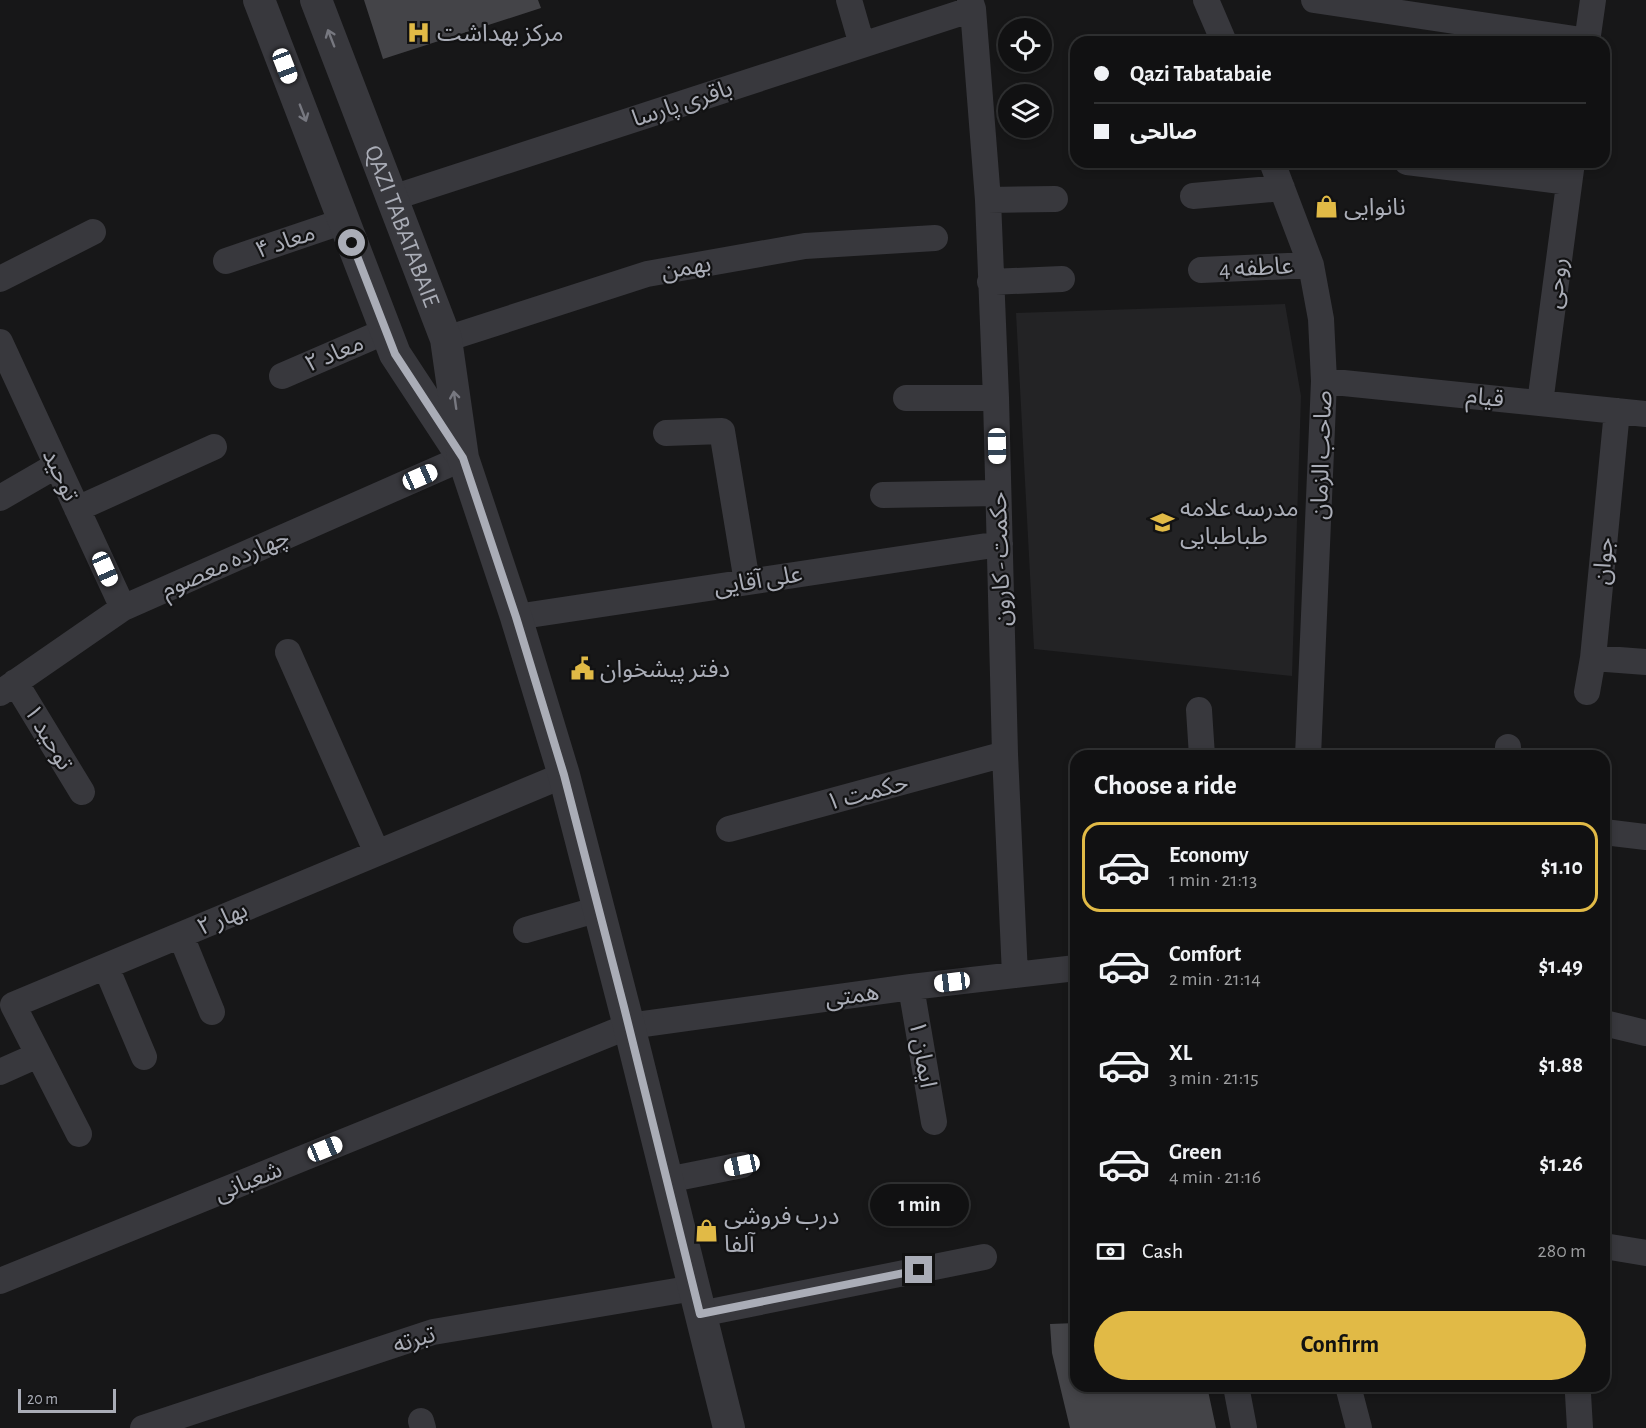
<!DOCTYPE html>
<html lang="en">
<head>
<meta charset="utf-8">
<style>
	body { margin:0; font-family:"Alegreya Sans","Noto Sans Arabic",sans-serif; background:#1e1f20; color:#f1f3f6; height:100vh; display:flex; flex-direction:column; font-size:22px; white-space:nowrap }
	* { box-sizing:border-box; margin:0 }
	p { font-size:20px; color:#9c9d9f }
	.icon { flex:none; width:33px; height:33px; fill:none; stroke:currentColor; stroke-width:2; stroke-linecap:round; stroke-linejoin:round }
	.map { position:relative; flex:1; overflow:hidden }
	.drawer { position:absolute; left:1070px; top:750px; width:540px; height:642px; display:flex; flex-direction:column; background:#111112; border-radius:18px; box-shadow:0 3px 9px #0003,0 0 0 2px #303132 }
	.drawer>* { flex:none }
	.hud { position:absolute; left:1070px; top:36px; width:540px; height:132px; border-radius:18px; box-shadow:0 3px 9px #0003,0 0 0 2px #303132; display:grid; align-content:center; height:132px; padding:0 24px; background:#111112 }
	.buttons { position:absolute; left:998px; top:18px; display:grid; gap:12px }
	.buttons a { display:grid; place-items:center; width:54px; height:54px; border-radius:50%; background:#111112; box-shadow:0 3px 9px #0003,0 0 0 2px #303132; font-size:30px }
	.scale { position:absolute; left:18px; bottom:15px; width:98px; box-sizing:border-box; padding-left:6px; border:3px solid #aaadb7; border-top:0; font-size:16px; line-height:21px; white-space:nowrap; color:#aaadb7; -webkit-text-stroke:4px #121213; paint-order:stroke }
	.end { position:absolute; width:27px; height:27px; margin:-14px; border:8px solid #aaadb7; background:#111; box-shadow:0 0 0 3px #111 }
	.from { border-radius:50% }
	.bubble { position:absolute; height:42px; border-radius:21px; background:#111112; box-shadow:0 3px 9px #0003,0 0 0 2px #303132; font-size:20px; font-weight:600; line-height:42px; text-align:center }
	.car { position:absolute; width:18px; height:36px; margin:-18px -9px; border-radius:8px; box-shadow:0 0 4px 2px #0007; background:linear-gradient(#fff 24%,#345 0 40%,#fff 0 76%,#345 0 86%,#fff 0) }
	.hud b { display:flex; align-items:center; gap:21px; height:57px; font-size:22px }
	.hud b+b { border-top:2px solid #303132 }
	.hud i { width:15px; height:15px; background:#f1f3f6 }
	ul { padding:0; list-style:none }
	li { display:flex; align-items:center; gap:18px; height:90px; margin:0 12px 9px; padding:0 12px; border:3px solid transparent; border-radius:18px }
	li div { flex:1 }
	li b { display:block; font-size:22px }
	li em { font-style:normal; font-weight:600 }
	li.current { border-color:#e1ba46 }
	li>.icon { width:54px; height:54px; stroke-width:1.5 }
	h2 { padding:0 24px; font-size:27px; line-height:72px }
	.pay { display:flex; align-items:center; gap:15px; height:66px; padding:0 24px; font-size:22px }
	.pay p { margin-inline-start:auto }
	.button { display:flex; gap:12px; margin-top:auto; padding:12px 24px }
	.button a { flex:1; height:69px; border-radius:36px; background:#e1ba46; color:#111; font-size:24px; font-weight:600; line-height:69px; text-align:center }
	.map>svg:first-child { display:block }
	.built { fill:#232325 }
	.building { fill:#444448 }
	.lines { fill:none; stroke-linecap:round; stroke-linejoin:round }
	.minor { stroke:#38383d; stroke-width:26 }
	.tertiary { stroke:#38383d; stroke-width:32 }
	.oneway { stroke:#777880 }
	.route { stroke:#aaadb7; stroke-width:8 }
	.labels { text-anchor:middle; stroke-width:4.5; stroke-linejoin:round; paint-order:stroke }
	.poi-label { font-size:24px; fill:#aaadb7; stroke:#121213; text-anchor:start }
	.street-label { font-size:24px; fill:#aaadb7; stroke:#121213 }
</style>
</head>
<body>
<div class="map">
<svg width="1646" height="1428" viewBox="0 0 1646 1428">
	<rect width="100%" height="100%" fill="#171718"/>
	<path class="built" d="M1285,304L1301,396L1292,676L1034,649L1016,313Z"/>
	<path class="building" d="M364,0H538L541,8L383,59Z
		M1076,1323V1386H1207L1216,1428H1070L1052,1353L1050,1324Z"/>
	<g class="lines">
		<path class="minor" d="M849,0L862,45
			M970,0L973,9L988,200L996,398L1005,754L1015,975
			M1206,0L1224,42
			M1314,0L1588,41
			M1587,42L1593,0
			M1272,162L1311,265L1321,319L1324,381L1308,756
			M1407,162L1569,182
			M1193,196L1282,188
			M392,198L973,9
			M988,200L1055,199
			M226,261L344,221
			M1201,270L1311,265
			M0,279L93,232
			M990,282L1062,279
			M446,339L647,274L805,246L935,238
			M0,342L123,608
			M282,376L386,331
			M1324,381L1646,414
			M906,398H996
			M1540,403L1572,162
			M1617,411L1593,658L1646,662
			M666,433L722,431L747,582
			M883,495L998,493
			M0,498L57,465
			M77,509L214,447
			M516,617L1000,544
			M288,652L377,853
			M15,682L82,792
			M1587,692L1593,658
			M0,693L123,608L463,458
			M1199,710L1202,756
			M1508,756V747
			M729,829L1005,754
			M1604,832L1646,837
			M526,930L599,909
			M181,936L212,1012
			M106,967L144,1057
			M911,987L934,1122
			M1604,1023L1646,1033
			M0,1072L38,1055
			M79,1134L13,1005L564,775
			M667,1180L742,1165
			M1604,1246L1646,1253
			M0,1281L629,1026L911,987L1076,968
			M700,1314L984,1257
			M1236,1386L1244,1428
			M1348,1386L1359,1428
			M1578,1394L1580,1428
			M421,1421L423,1428
			M143,1428L433,1332L694,1288"/>
		<g class="tertiary">
			<path d="M259,0L395,354L458,450"/>
			<path id="s1" d="M316,0L446,339L463,458L516,617L564,775L629,1026L729,1428"/>
		</g>
	</g>
	<defs><path id="oneway-shaft" d="M-6 0H5M1.5-3L5.5 0L1.5 3" fill="none" stroke-width="1.6" stroke-linecap="round" stroke-linejoin="round" transform="scale(1.5)"/></defs>
	<g class="oneway">
		<use href="#oneway-shaft" transform="translate(331 38) rotate(-111)"/>
		<use href="#oneway-shaft" transform="translate(303 113) rotate(69)"/>
		<use href="#oneway-shaft" transform="translate(455 400) rotate(-98)"/>
	</g>
	<g class="lines">
		<path class="route" d="M352,243L395,354L463,458L516,617L564,775L624,1007L700,1314L919,1270"/>
	</g>
	<defs>
		<symbol id="hospital-bare" viewBox="-9 -9 18 18"><path d="M-5-5h3v3.5h4V-5h3V5h-3V1.5h-4V5h-3Z" fill="#e1ba46" stroke="#121213" stroke-width="2.5" paint-order="stroke"/></symbol>
		<symbol id="shop-bare" viewBox="-9 -9 18 18"><path d="M-5-2.5h2.3a2.7 3.5 0 0 1 5.4 0H5L5.5 6h-11ZM-1.5-2.5h3a1.5 2.3 0 0 0-3 0Z" fill="#e1ba46" stroke="#121213" stroke-width="2.5" paint-order="stroke"/></symbol>
		<symbol id="school-bare" viewBox="-9 -9 18 18"><path d="M0-5L7-2L0 1L-7-2ZM-4 1L0 2.5L4 1V4Q0 6-4 4Z" fill="#e1ba46" stroke="#121213" stroke-width="2.5" paint-order="stroke"/></symbol>
		<symbol id="civic-bare" viewBox="-9 -9 18 18"><path d="M-.6-6.5H3V-4.5H.6V-3L4-1V1h2V6H-6V1h2V-1L-.6-3ZM-1.2 2.5V6h2.4V2.5Z" fill="#e1ba46" stroke="#121213" stroke-width="2.5" paint-order="stroke"/></symbol>
	</defs>
	<g fill-rule="evenodd">
		<use href="#hospital-bare" x="402" y="16" width="33" height="33"/>
		<use href="#shop-bare" x="1310" y="190" width="33" height="33"/>
		<use href="#school-bare" x="1146" y="506" width="33" height="33"/>
		<use href="#civic-bare" x="566" y="652" width="33" height="33"/>
		<use href="#shop-bare" x="690" y="1214" width="33" height="33"/>
	</g>
	<g class="labels">
		<g class="poi-label">
			<text x="437" y="41">مرکز بهداشت</text>
			<text x="1344" y="215">نانوایی</text>
			<text x="1180" y="516">مدرسه علامه<tspan x="1180" dy="28">طباطبایی</tspan></text>
			<text x="600" y="677">دفتر پیشخوان</text>
			<text x="724" y="1224">درب فروشی<tspan x="724" dy="28">آلفا</tspan></text>
		</g>
		<g class="street-label">
			<text transform="translate(682 103) rotate(-18)" y="8">باقری پارسا</text>
			<text dy="8" stroke="none"><textPath href="#s1" startOffset="242">QAZI TABATABAIE</textPath></text>
			<text transform="translate(285 241) rotate(-19)" y="8">معاد ۴</text>
			<text transform="translate(686 267) rotate(-10)" y="8">بهمن</text>
			<text transform="translate(1256 267) rotate(-3)" y="8">عاطفه 4</text>
			<text transform="translate(1556 283) rotate(-83)" y="8">روحی</text>
			<text transform="translate(334 353) rotate(-23)" y="8">معاد ۲</text>
			<text transform="translate(1485 397) rotate(6)" y="8">قیام</text>
			<text transform="translate(1321 455) rotate(-88)" y="8">صاحب الزمان</text>
			<text transform="translate(61 475) rotate(65)" y="8">توحید</text>
			<text transform="translate(1000 559) rotate(-92)" y="8">حکمت - کارون</text>
			<text transform="translate(1603 561) rotate(-85)" y="8">جوان</text>
			<text transform="translate(225 563) rotate(-24)" y="8">چهارده معصوم</text>
			<text transform="translate(758 580) rotate(-9)" y="8">علی آقایی</text>
			<text transform="translate(49 737) rotate(59)" y="8">توحید ۱</text>
			<text transform="translate(867 792) rotate(-15)" y="8">حکمت ۱</text>
			<text transform="translate(222 918) rotate(-23)" y="8">بهار ۲</text>
			<text transform="translate(852 995) rotate(-8)" y="8">همتی</text>
			<text transform="translate(923 1054) rotate(80)" y="8">ایمان ۱</text>
			<text transform="translate(248 1181) rotate(-22)" y="8">شعبانی</text>
			<text transform="translate(414 1339) rotate(-17)" y="8">تبرته</text>
		</g>
	</g>
</svg>
<div class="buttons">
<a><svg class="icon" aria-label="locate" viewBox="0 0 24 24"><circle cx="12" cy="12" r="6"/><path d="M12 2v4M12 18v4M2 12h4M18 12h4"/></svg></a>
<a><svg class="icon" aria-label="layers" viewBox="0 0 24 24"><path d="M12 4l9 5-9 5-9-5zM3 14l9 5 9-5"/></svg></a>
</div>
<div class="scale">20 m</div>
<i class="end from" style="left:352px;top:243px"></i>
<i class="end" style="left:919px;top:1270px"></i>
<div class="bubble" style="left:870px;top:1184px;width:99px">1 min</div>
<i class="car" style="left:285px;top:66px;rotate:159deg"></i>
<i class="car" style="left:997px;top:446px;rotate:179deg"></i>
<i class="car" style="left:420px;top:477px;rotate:66deg"></i>
<i class="car" style="left:105px;top:569px;rotate:156deg"></i>
<i class="car" style="left:952px;top:982px;rotate:263deg"></i>
<i class="car" style="left:325px;top:1149px;rotate:68deg"></i>
<i class="car" style="left:742px;top:1165px;rotate:258deg"></i>
<div class="hud">
<b><i class="from"></i>Qazi Tabatabaie</b>
<b><i></i>صالحی</b>
</div>
<section class="drawer">
<h2>Choose a ride</h2>
<ul>
<li class="current"><svg class="icon" aria-label="car" viewBox="0 0 24 24"><path d="M5 17H2v-5l4-1 3-4h7l3 4 3 1v5h-3M9 17h6M6 11h13"/><circle cx="7" cy="17" r="2"/><circle cx="17" cy="17" r="2"/></svg><div><b>Economy</b><p>1 min · 21:13</p></div><em>$1.10</em></li>
<li><svg class="icon" aria-label="car" viewBox="0 0 24 24"><path d="M5 17H2v-5l4-1 3-4h7l3 4 3 1v5h-3M9 17h6M6 11h13"/><circle cx="7" cy="17" r="2"/><circle cx="17" cy="17" r="2"/></svg><div><b>Comfort</b><p>2 min · 21:14</p></div><em>$1.49</em></li>
<li><svg class="icon" aria-label="car" viewBox="0 0 24 24"><path d="M5 17H2v-5l4-1 3-4h7l3 4 3 1v5h-3M9 17h6M6 11h13"/><circle cx="7" cy="17" r="2"/><circle cx="17" cy="17" r="2"/></svg><div><b>XL</b><p>3 min · 21:15</p></div><em>$1.88</em></li>
<li><svg class="icon" aria-label="car" viewBox="0 0 24 24"><path d="M5 17H2v-5l4-1 3-4h7l3 4 3 1v5h-3M9 17h6M6 11h13"/><circle cx="7" cy="17" r="2"/><circle cx="17" cy="17" r="2"/></svg><div><b>Green</b><p>4 min · 21:16</p></div><em>$1.26</em></li>
</ul>
<div class="pay"><svg class="icon" aria-label="cash" viewBox="0 0 24 24"><path d="M3 7h18v10H3z"/><circle cx="12" cy="12" r="2"/></svg>Cash<p>280 m</p></div>
<div class="button"><a>Confirm</a></div>
</section>
</div>
</body>
</html>
